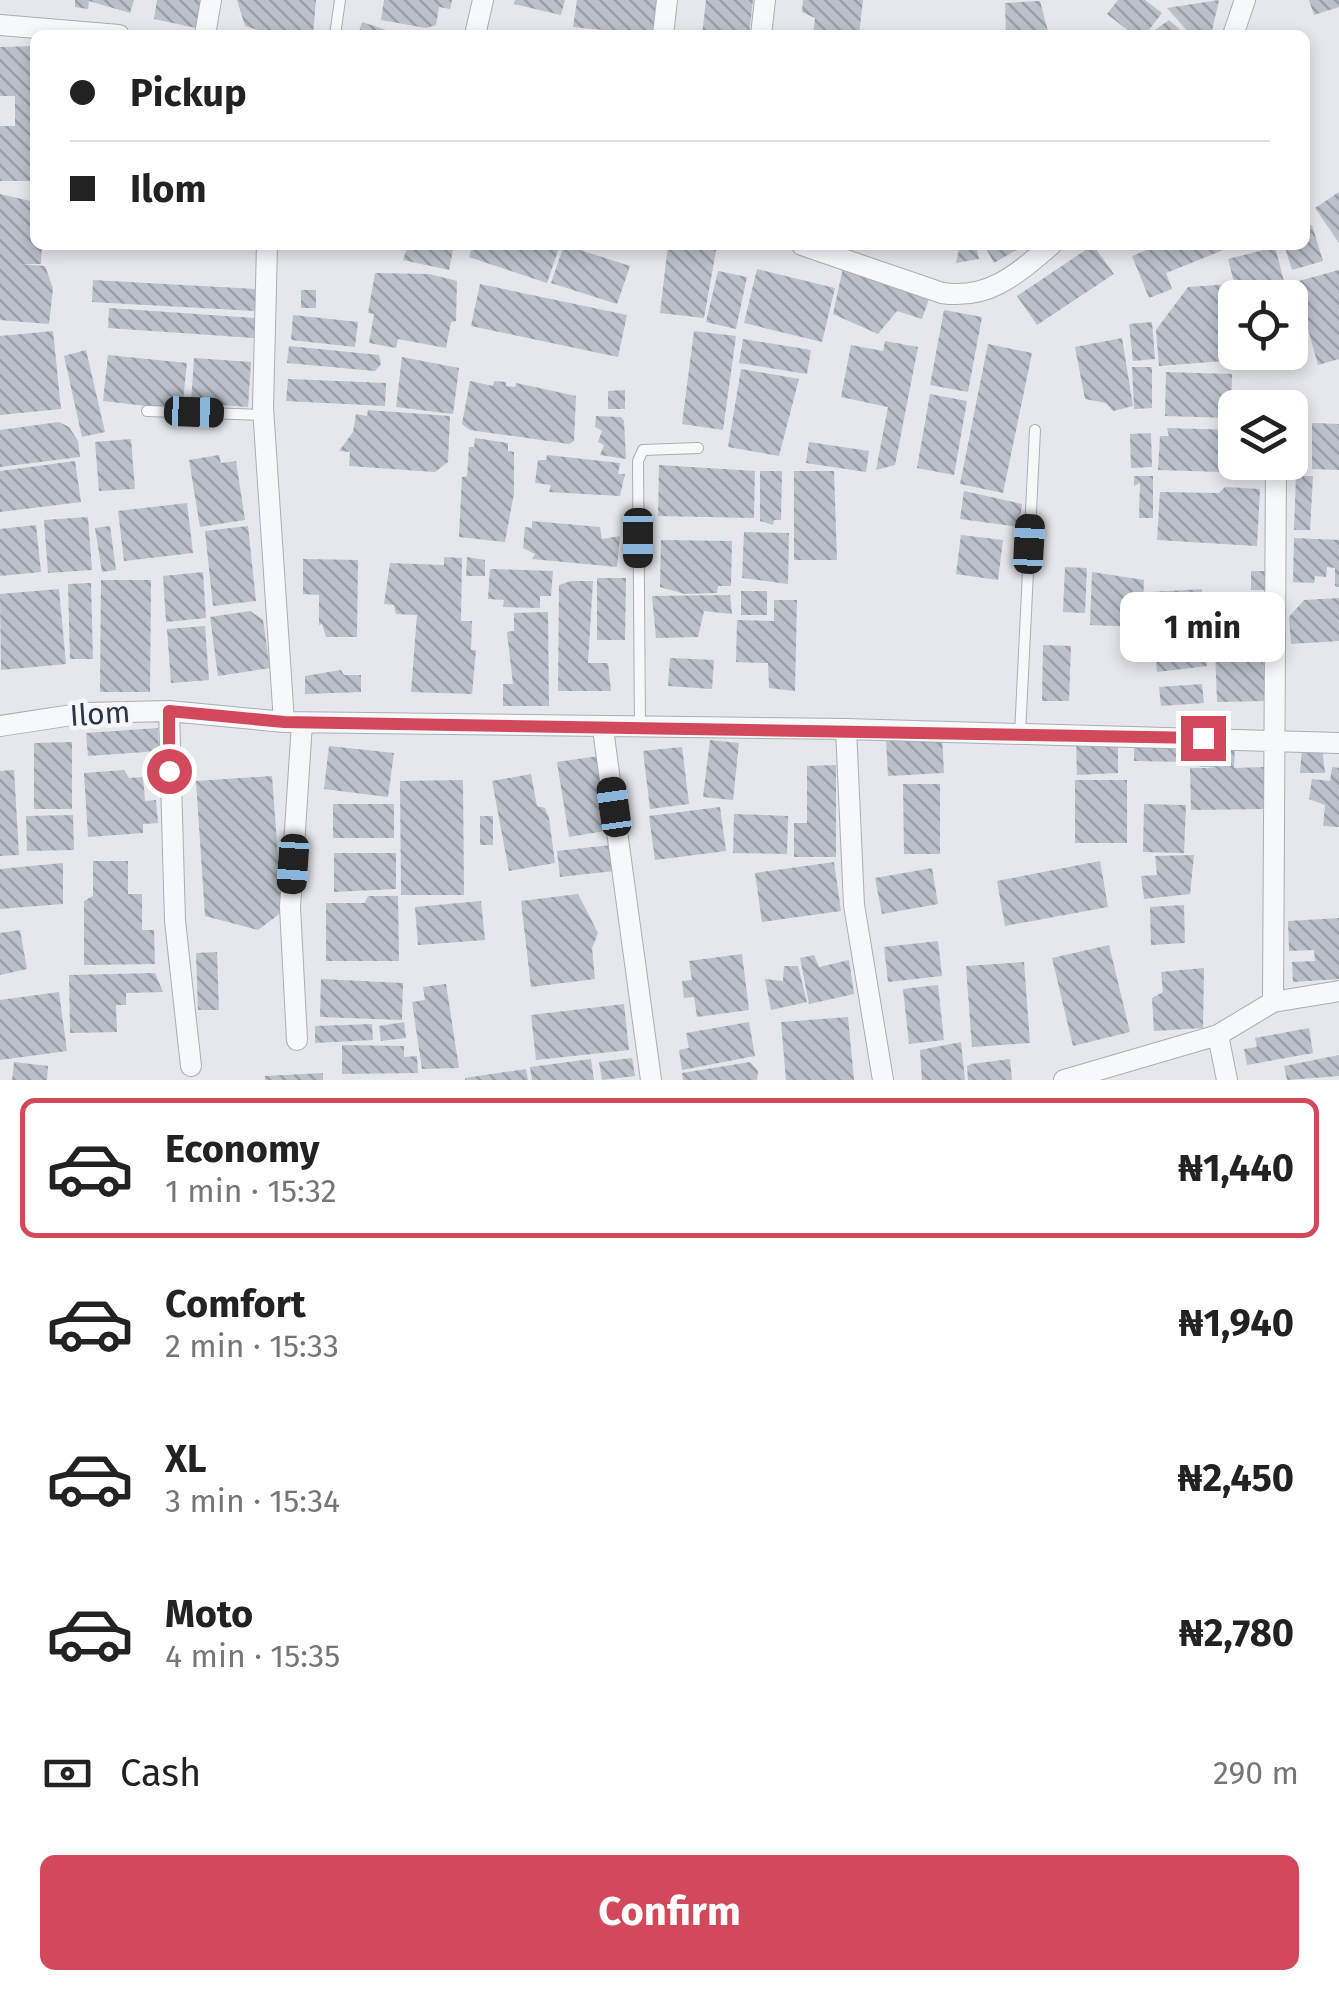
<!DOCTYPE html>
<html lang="en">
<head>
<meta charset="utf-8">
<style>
	body { margin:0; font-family:"Fira Sans",sans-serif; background:#f6f6f6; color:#222; height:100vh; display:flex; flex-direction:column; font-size:38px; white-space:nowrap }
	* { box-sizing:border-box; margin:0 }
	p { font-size:32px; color:#767676 }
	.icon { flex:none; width:55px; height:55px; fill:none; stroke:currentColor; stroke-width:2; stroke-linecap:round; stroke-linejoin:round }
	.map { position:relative; height:1080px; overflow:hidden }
	.side { display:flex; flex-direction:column; background:#fff; flex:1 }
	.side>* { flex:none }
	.top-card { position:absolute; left:30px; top:30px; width:1280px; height:220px; border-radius:15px; box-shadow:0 5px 15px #0003; display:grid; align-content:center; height:220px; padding:0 40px; background:#fff }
	.buttons { position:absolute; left:1218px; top:280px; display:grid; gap:20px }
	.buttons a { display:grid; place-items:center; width:90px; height:90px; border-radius:15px; background:#fff; box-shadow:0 5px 15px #0003; font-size:50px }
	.end { position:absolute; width:45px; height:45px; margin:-22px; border:12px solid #d1495b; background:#fff; box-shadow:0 0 0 5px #fff }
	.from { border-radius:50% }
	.bubble { position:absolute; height:70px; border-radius:15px; background:#fff; box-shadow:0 5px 15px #0003; font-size:32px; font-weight:700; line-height:70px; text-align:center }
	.car { position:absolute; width:30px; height:60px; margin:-30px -15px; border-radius:12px; box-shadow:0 0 8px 2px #0007; background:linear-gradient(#222 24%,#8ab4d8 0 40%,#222 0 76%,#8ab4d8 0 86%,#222 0) }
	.top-card b { display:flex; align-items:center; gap:35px; height:95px; font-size:38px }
	.top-card b+b { border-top:2px solid #e0e0e0 }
	.top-card i { width:25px; height:25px; background:#222 }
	ul { padding:18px 0 0; list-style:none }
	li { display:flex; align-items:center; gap:30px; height:140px; margin:0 20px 15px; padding:0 20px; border:5px solid transparent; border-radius:15px }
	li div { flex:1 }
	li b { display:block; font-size:38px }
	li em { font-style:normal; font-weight:700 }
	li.current { border-color:#d1495b }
	li>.icon { width:90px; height:90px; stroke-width:1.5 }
	.pay { display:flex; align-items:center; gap:25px; height:110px; padding:0 40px; font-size:38px }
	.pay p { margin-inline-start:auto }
	.action { display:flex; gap:20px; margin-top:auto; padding:20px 40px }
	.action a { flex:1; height:115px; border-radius:15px; background:#d1495b; color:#fff; font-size:40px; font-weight:700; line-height:115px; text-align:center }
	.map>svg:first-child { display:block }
	.building { fill:url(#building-back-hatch) }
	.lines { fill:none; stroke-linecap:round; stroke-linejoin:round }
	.lane-casing { stroke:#a9aeb7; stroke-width:12 }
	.street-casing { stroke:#a9aeb7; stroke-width:22 }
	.lane { stroke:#f7f8fa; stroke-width:10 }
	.street { stroke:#f7f8fa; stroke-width:20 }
	.route { stroke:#d1495b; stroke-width:12 }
	.labels { text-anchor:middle; stroke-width:9; stroke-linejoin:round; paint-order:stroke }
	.street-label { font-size:30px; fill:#2b3445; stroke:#f4f6f9 }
</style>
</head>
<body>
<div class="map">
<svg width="1339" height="1080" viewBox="0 0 1339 1080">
	<defs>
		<pattern id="building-back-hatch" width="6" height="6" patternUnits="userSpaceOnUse" patternTransform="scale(2.5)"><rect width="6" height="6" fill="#bbc0ca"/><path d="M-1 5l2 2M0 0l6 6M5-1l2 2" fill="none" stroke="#989da6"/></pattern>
	</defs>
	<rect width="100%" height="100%" fill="#e4e7ec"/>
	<path class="building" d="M75,0H134L130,13L89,1L88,9L75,7Z
		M157,0H203L196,28L154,19Z
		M237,0H316L313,35L271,34L245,26Z
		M384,0H452L450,9L439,7L436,25L426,28L381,20Z
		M515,0H565L561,15L514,4Z
		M577,0H657L653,35L573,27Z
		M706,0H753L749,35H702Z
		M803,0H863L859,35H813L815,18L802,12Z
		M1118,0H1145L1162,13L1145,35H1134L1107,14Z
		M1219,0L1211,35H1191L1167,8Z
		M1309,0H1339V7L1314,15Z
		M1040,1L1049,35H1006L1005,3Z
		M1169,20L1186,35H1159L1155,30Z
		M362,22L398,34V35H358Z
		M35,46V181H0V126H15V96H0V47Z
		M1339,192V243L1315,208Z
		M0,194L35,202V245H42L41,264H20L45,266L53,288L49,324L0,320Z
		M1312,225L1323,261L1292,270L1284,245H1305V227Z
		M408,245H454L449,270L403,260Z
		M473,245H560L547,283L469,257Z
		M564,245L630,266L617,304L551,283Z
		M668,245H717L704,318L660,313Z
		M960,245H976L979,259L956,263Z
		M984,245H1025L994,263Z
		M1093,245L1114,274L1037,325L1017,296Z
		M1159,245H1236L1166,273L1172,289L1149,298L1132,256Z
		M1275,247L1286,289L1272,298H1238L1228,259Z
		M844,263L931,293L922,319L897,311L878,334L833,314Z
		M757,269L835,288L822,342L744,323Z
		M1339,270V359L1318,365L1295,282Z
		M718,271L747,277L736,329L706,322Z
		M375,273L429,274L457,281L456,321L451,322L446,348L398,339L396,348L369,343L374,314L368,313Z
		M93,280L256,289L255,311L92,302Z
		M480,284L627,315L618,357L471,326Z
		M1231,284L1237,360L1159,366L1156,330L1188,287Z
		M301,290H316V308H301Z
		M109,308L255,318L254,338L108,328Z
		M944,310L982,317L968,392L930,385Z
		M293,315L358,322L355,347L291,340Z
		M1152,322L1155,359L1133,361L1129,324Z
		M53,331L61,409L0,415V336Z
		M694,331L736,336L723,430L682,424Z
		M1122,338L1133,406L1113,411L1106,403L1085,399L1075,347Z
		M743,339L811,350L807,374L739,363Z
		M885,341L918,347L895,465L876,470L888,407L841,397L851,345L883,351Z
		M988,344L1032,353L1003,493L960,484Z
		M289,346L379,355L381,364L375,371L287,363Z
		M86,350L105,432L82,437L64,356Z
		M1252,352L1278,354L1277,369L1250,366Z
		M108,355L187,363L182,410L103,401Z
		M402,357L459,368L453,414L396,407Z
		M194,358L251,362L248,407L191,403Z
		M1132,367H1152V408L1134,409Z
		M741,369L799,379L779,456L728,447Z
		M1166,372L1232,374L1231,418L1165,416Z
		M288,379L386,383L385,406L286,401Z
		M470,381L493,386L494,381L506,382V386L515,387L516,383L576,396L574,441L569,444L470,430L462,424Z
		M625,390V409H608V391Z
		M930,394L967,401L954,475L917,468Z
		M368,410L450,416L448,462L435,472L349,466L350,452L339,451L353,432L356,414L367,416Z
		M596,416L621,417L624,421L626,459L600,455L604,445L598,442L602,431L595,427Z
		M59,422L69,427L78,441L80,457L0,467V430Z
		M1312,423L1339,424V470L1312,469Z
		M1167,428L1235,430V462H1251V473L1158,470L1160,436H1169Z
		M1151,433L1152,467L1131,468L1130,434Z
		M475,438L508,443V451L514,452V493L505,542L459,537L462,477L467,476L469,447H474Z
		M131,439L135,489L99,491L95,442Z
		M809,442L869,451L866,472L806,463Z
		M219,455L221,463L236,461L245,520L200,527L189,460Z
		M547,455L620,463L618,474H625L620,496L549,492L551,485L535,483L538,460H546Z
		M75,461L81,502L0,512V471Z
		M659,465L755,471L754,518L658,516Z
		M760,471H782L781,520H774L773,525L760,521Z
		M794,471H834L837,560H794Z
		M1134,476H1153V518H1139L1140,483L1134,486Z
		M1296,476H1313L1310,530H1294Z
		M1225,487L1260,489L1257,546L1157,540L1160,492L1219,493Z
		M964,491L1022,504L1019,527L960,519Z
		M187,503L193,553L124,561L118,511Z
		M88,517L92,570L48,573L44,520Z
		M532,521L600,527L602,539L620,536L617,567L532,559L535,554L523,548L525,527L532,528Z
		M36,525L41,572L0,576V529Z
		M110,526L116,570L102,572L95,528Z
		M248,526L256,601L213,606L205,531Z
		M744,532L789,533L788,584L742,578Z
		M961,535L1003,540L998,580L956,574Z
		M1294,538L1339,540V587L1335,586V568L1327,567L1326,577L1315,576L1314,583L1293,582Z
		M661,540L732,541L731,586H718L717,593L685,594L660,587Z
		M444,557L462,558L461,621H472L471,650H476L472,694L411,692L417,615L396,614L394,605L384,604L390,563L444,565Z
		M467,557L485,560V576H466Z
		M303,559L358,560L357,637H326L322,624L319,625V595L303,594Z
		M1065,567L1087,568L1085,613L1063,612Z
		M490,569L553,571L551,596H540V608L503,607L504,600L488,599Z
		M1251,571H1268L1267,590H1251Z
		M203,572L206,618L166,622L163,576Z
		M1092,572L1144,580L1142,627L1090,625Z
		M597,578H626L625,640H597Z
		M101,580H151L150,692H100Z
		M571,581H593L588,663H608L611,691H558L559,585Z
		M91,583L93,659H70L68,584Z
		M59,589L66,664L1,670L0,594Z
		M1202,589L1207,666L1157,672L1150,592Z
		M741,591H767V615H741Z
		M1210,594L1260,595V614L1210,612Z
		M730,595L732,614L704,611L698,637L656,638L652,596Z
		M1339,598V641L1291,644L1289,617L1304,600Z
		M774,600H797L795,691L769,688L768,663L736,662L737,620L774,621Z
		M250,611L263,620L270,668L218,676L210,617Z
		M548,612L549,706H503V684H513L507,632L514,631V613Z
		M1262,620L1265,701L1217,702L1214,621Z
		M205,626L209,680L171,683L167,629Z
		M1043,645L1071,646L1069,701H1042Z
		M670,658L714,660L712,689L668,686Z
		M341,670L344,675H361V692L305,694V676Z
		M1202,684L1204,703L1161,706L1159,687Z
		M158,728L159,751L88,756L86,733Z
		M942,737L944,773L888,776L886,740Z
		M710,740L739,743L733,800L703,797Z
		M1134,740L1189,741V762L1134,761Z
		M1118,741V773L1077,775L1076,743Z
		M72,742V809H34V743Z
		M1197,744L1235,745L1234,768L1265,767V809L1191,810L1190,768H1216L1196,766Z
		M329,746L394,753L388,797L324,789Z
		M682,747L689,804L650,809L643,751Z
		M1302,748H1322L1325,773H1300Z
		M599,756L611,830L569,837L557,762Z
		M836,765V857H794V823H807V766Z
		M1332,767L1339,768V827L1323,826L1325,805L1309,799L1312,779L1330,781Z
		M14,770L19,855L0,856V771Z
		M124,770L129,778L143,777L145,801L156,800L158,823L143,824V833L88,837L84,773Z
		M531,774L537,806L545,808L549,818L555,863L509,871L492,781Z
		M272,776L282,912L258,930L205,916L196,781Z
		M463,780L464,895H401L400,781Z
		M1075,780H1127V843H1075Z
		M903,784H940V854H904Z
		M333,804H394V838H333Z
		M1144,804L1186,805L1184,853L1143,852Z
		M720,807L726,851L655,860L649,816Z
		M734,814L788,816L787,854L733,853Z
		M73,815L74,850L27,851L26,816Z
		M480,816H493V845H480Z
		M611,845L614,871L560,877L557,851Z
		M334,853H396V889L334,892Z
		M1194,855L1190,894L1144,899L1141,876L1157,875L1155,856Z
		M93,861H128V894H142V930H154L155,964L84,965V901L93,896Z
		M1100,861L1108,907L1005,926L997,881Z
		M834,862L841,911L762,922L755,873Z
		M63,863V904L0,909V869Z
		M932,868L938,904L882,914L875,878Z
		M578,894L598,933L592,948L595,979L531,987L521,901Z
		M368,896H398L399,961H326V903H365Z
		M481,901L485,940L418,945L415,907Z
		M1184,905L1185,943L1151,945L1150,907Z
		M1339,918V979L1293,982L1292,962L1315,961L1314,950L1289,951L1288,921Z
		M20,930L27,969L0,975V933Z
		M938,941L942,976L888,982L884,947Z
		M1109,945L1130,1032L1073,1046L1052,958Z
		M217,952L219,1010H198L196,953Z
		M742,954L749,1010L697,1017L694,997L684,998L682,981L692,980L689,961Z
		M814,955L819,967L849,960L854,994L809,1004L800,958Z
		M1024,962L1030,1043L972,1047L966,966Z
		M784,966H798L807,1002L771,1010L765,979L783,981Z
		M1204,968L1203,1028L1154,1031L1152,998L1163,992L1161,972Z
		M155,973L163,992L126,993V1005H116L117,1032L70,1033L69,975Z
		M321,979L403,983L402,1020L320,1017Z
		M446,984L459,1068L422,1069L412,1002L425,1000L423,987Z
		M938,985L944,1040L909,1044L903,989Z
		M59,992L67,1051L0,1060V1000Z
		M624,1004L629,1050L536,1060L531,1015Z
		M848,1017L854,1080H786L781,1022Z
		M404,1022L406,1038L381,1041L379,1026Z
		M749,1022L755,1056L682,1070L679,1050L689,1048L686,1033Z
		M372,1024L373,1040L315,1043V1026Z
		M1309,1028L1313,1053L1247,1065L1244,1049L1257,1047L1255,1038Z
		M961,1042L965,1080H922L920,1050Z
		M342,1045L404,1046V1057L417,1056L418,1073L342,1074Z
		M1339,1055V1076L1287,1080L1284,1066Z
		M632,1058L635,1076L602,1080L599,1062Z
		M591,1059L594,1080H532L530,1067Z
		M1010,1059L1012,1080H968L967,1066L971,1064Z
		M14,1062L48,1066L47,1080H12Z
		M750,1062L758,1071L757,1080H683L682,1073Z
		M526,1069L528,1080H465V1078Z
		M323,1073V1080H265V1076Z"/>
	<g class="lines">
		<defs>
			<path id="lane" d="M335,35L340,0
				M147,411L263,415
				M640,728L638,461L643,450L698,448
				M1020,734L1035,430"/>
			<path id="street" d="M0,25L119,35
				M205,35L211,0
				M475,35L483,0
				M663,35L667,0
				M761,35L765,0
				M1233,35L1245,0
				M267,245L263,408L284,722
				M802,245L942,293C989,300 1017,274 1051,245
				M169,711L175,921L191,1066
				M0,726L85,713L169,711L284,722L846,729L1339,743
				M603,729L651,1080
				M846,729L854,905L883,1080
				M1273,1002L1276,462
				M1218,1035L1227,1080
				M297,1040L290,907L302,723
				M1064,1080L1218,1035L1273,1002L1339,991"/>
		</defs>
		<use href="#lane" class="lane-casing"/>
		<use href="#street" class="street-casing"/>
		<use href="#lane" class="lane"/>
		<use href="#street" class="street"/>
	</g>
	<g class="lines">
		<path class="route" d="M169,771V711L284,722L1203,738"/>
	</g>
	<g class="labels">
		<g class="street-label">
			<text transform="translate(100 714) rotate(-4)" y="10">Ilom</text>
		</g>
	</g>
</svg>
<div class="buttons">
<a><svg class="icon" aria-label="locate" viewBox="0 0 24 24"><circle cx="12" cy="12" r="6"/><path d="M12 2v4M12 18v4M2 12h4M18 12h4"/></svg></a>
<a><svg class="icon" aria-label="layers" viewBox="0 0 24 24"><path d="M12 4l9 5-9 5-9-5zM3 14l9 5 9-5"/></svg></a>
</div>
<i class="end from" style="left:169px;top:771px"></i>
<i class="end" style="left:1203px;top:738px"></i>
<div class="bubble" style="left:1120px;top:592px;width:165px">1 min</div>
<i class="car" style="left:194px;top:412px;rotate:92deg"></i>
<i class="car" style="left:638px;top:538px;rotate:180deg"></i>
<i class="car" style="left:1029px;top:544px;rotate:3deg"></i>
<i class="car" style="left:614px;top:807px;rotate:352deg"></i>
<i class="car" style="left:293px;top:864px;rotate:184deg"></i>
<div class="top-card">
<b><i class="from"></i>Pickup</b>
<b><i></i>Ilom</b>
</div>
</div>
<section class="side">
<ul>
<li class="current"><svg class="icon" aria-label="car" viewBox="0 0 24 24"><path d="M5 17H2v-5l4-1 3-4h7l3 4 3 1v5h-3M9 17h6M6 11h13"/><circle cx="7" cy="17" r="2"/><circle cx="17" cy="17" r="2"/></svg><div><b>Economy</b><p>1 min · 15:32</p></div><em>₦1,440</em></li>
<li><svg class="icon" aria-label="car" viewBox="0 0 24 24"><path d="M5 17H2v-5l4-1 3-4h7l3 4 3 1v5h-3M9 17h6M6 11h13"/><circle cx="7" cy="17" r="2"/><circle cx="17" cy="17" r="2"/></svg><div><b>Comfort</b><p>2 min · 15:33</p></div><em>₦1,940</em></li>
<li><svg class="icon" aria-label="car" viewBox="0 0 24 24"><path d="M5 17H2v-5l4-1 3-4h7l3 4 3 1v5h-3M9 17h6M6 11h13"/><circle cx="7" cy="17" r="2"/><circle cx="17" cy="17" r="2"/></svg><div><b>XL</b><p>3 min · 15:34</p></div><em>₦2,450</em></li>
<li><svg class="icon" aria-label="car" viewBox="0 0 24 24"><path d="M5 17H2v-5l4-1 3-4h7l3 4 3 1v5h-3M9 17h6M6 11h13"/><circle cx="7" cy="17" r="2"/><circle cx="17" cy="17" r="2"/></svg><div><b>Moto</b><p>4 min · 15:35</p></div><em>₦2,780</em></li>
</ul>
<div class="pay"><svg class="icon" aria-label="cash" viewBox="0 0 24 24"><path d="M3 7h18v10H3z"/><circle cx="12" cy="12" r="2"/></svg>Cash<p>290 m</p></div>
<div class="action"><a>Confirm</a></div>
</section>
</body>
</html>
